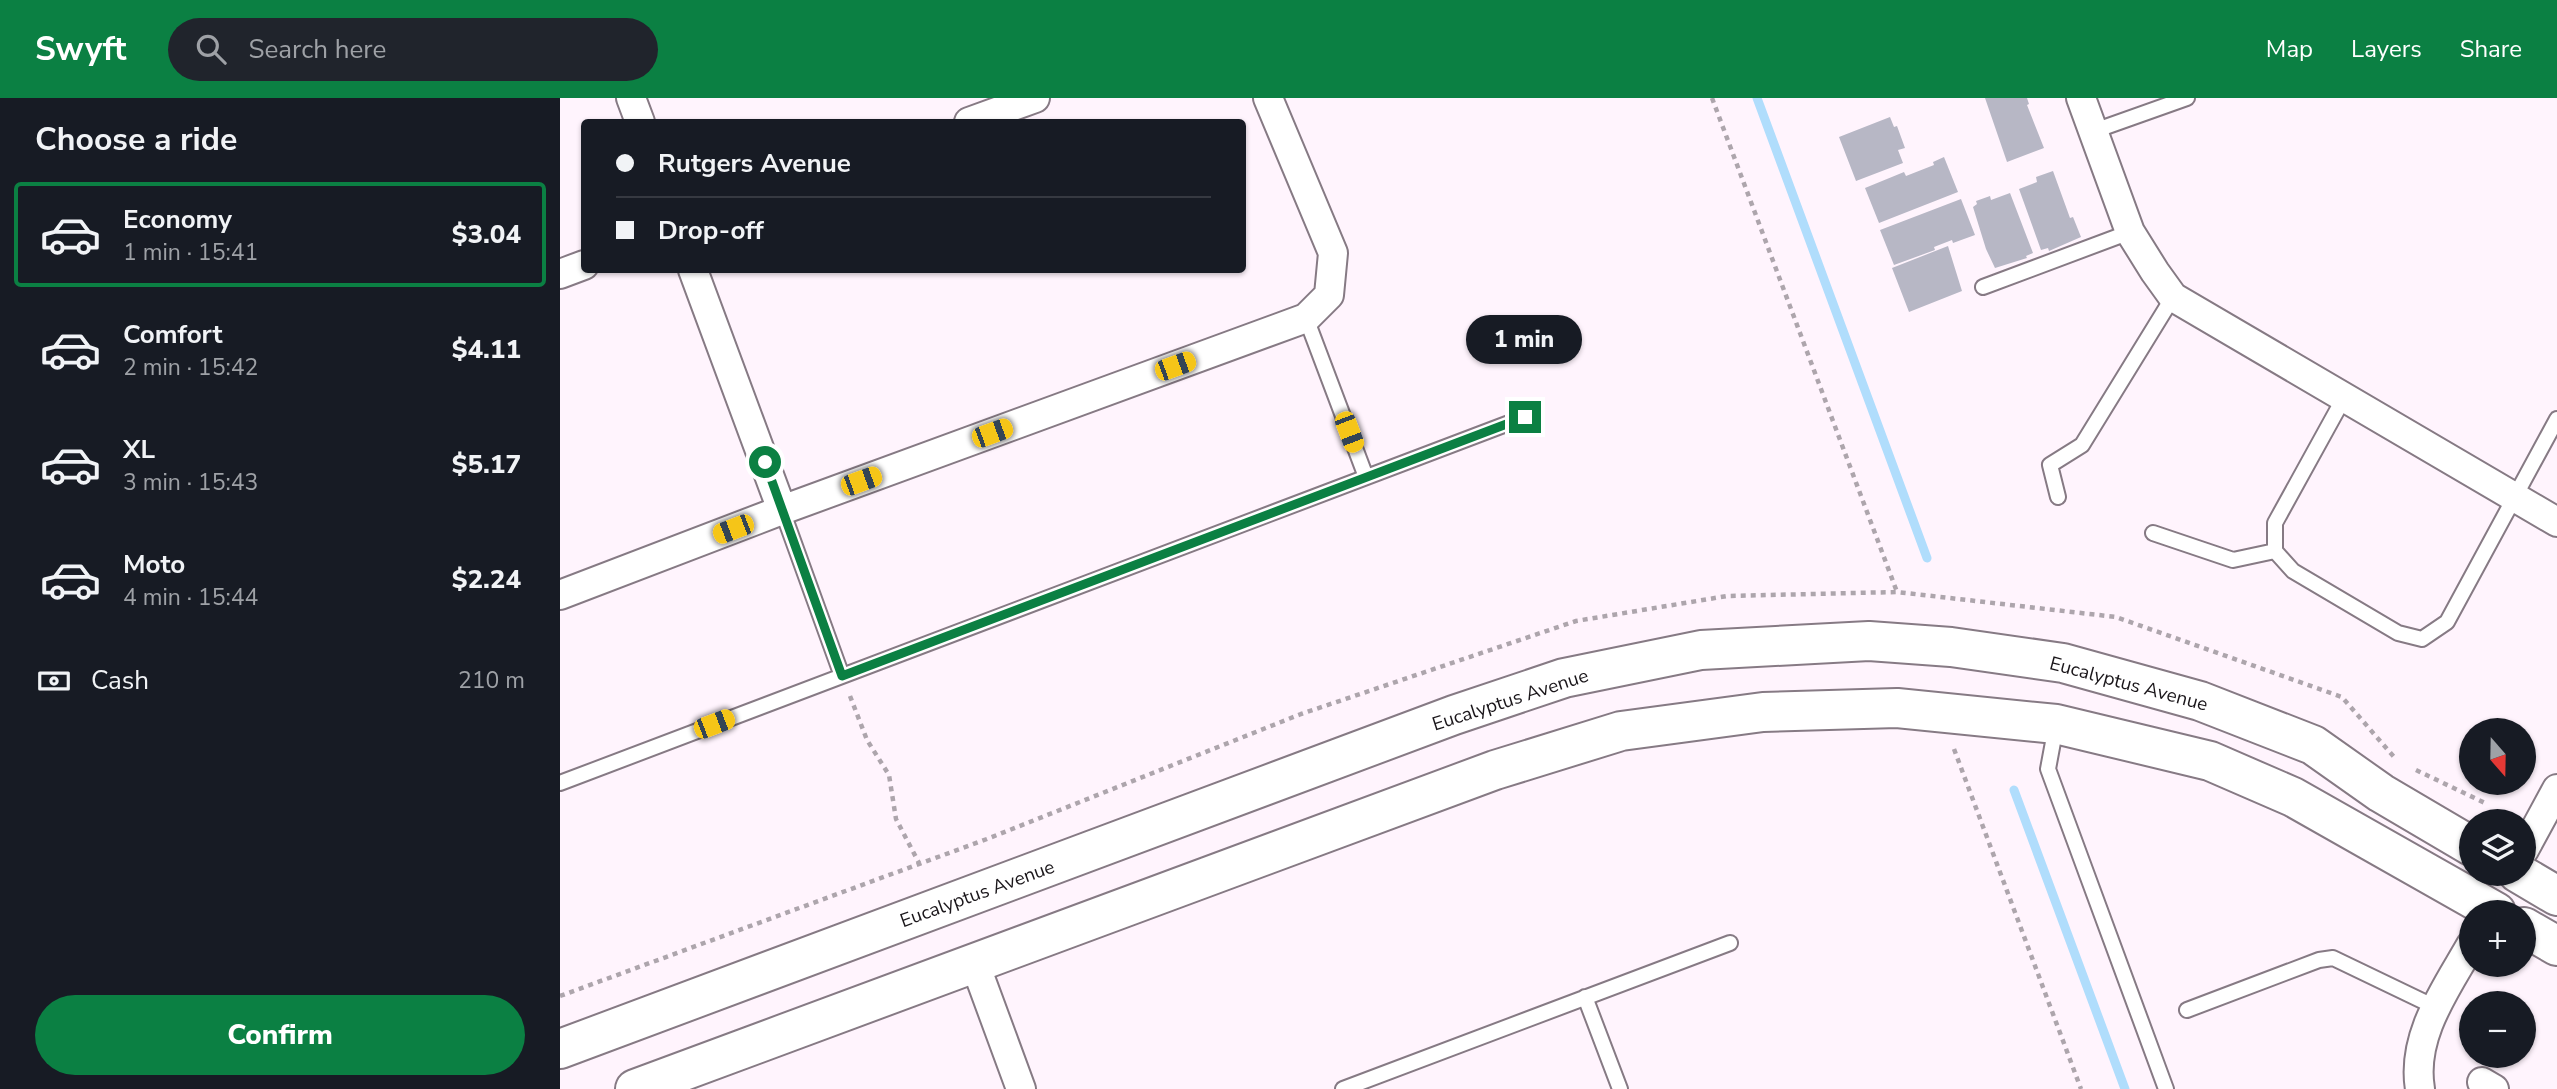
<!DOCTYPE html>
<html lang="en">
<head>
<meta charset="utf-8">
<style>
	body { margin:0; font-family:"Nunito Sans",sans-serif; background:#20242c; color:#f1f3f6; height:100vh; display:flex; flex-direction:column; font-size:26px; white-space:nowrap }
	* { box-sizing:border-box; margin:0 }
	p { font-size:23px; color:#9ea1a6 }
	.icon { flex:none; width:38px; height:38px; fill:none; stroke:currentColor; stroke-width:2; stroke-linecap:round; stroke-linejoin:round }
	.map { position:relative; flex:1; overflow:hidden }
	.panel { display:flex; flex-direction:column; background:#171b24; width:560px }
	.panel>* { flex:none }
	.guide { position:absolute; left:21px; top:21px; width:665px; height:154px; border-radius:7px; box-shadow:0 2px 5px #0004; display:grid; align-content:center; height:154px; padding:0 35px; background:#171b24 }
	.needle { width:46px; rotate:160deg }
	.controls { position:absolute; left:1899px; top:620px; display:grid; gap:14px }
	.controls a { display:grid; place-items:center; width:77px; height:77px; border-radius:50%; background:#171b24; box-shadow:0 2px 5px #0004; font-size:35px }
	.end { position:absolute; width:32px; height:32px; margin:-16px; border:9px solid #0b8043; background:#fff; box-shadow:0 0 0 4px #fff }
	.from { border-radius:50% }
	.bubble { position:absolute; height:49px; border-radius:24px; background:#171b24; box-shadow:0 2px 5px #0004; font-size:23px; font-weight:800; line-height:49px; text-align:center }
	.car { position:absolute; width:21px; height:42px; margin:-21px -10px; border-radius:9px; box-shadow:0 0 5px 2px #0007; background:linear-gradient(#f5c518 24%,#345 0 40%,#f5c518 0 76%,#345 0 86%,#f5c518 0) }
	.guide b { display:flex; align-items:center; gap:24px; height:66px; font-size:26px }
	.guide b+b { border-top:2px solid #363941 }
	.guide i { width:18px; height:18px; background:#f1f3f6 }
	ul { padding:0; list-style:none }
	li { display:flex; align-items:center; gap:21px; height:105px; margin:0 14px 10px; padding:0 21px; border:4px solid transparent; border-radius:7px }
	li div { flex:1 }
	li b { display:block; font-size:26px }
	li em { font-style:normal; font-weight:800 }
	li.active { border-color:#0b8043 }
	li>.icon { width:63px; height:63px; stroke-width:1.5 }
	h2 { padding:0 35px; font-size:32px; line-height:84px }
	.pay { display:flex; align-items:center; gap:18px; height:77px; padding:0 35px; font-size:26px }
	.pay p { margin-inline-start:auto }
	.action { display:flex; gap:14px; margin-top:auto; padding:14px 35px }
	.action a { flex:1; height:80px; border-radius:42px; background:#0b8043; color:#fff; font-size:28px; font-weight:800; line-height:80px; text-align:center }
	header { display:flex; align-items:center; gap:42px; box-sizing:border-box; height:98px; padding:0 35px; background:#0b8043; color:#fff }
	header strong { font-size:33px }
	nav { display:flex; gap:38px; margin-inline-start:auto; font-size:24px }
	.search { width:490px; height:63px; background:#20242c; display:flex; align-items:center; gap:18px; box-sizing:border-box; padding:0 24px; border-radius:38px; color:#9ea1a6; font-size:26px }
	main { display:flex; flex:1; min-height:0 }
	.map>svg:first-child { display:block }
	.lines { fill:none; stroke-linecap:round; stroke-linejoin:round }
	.stream { stroke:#b0ddfc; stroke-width:9 }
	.building { fill:#b7b7c5 }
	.lane-casing { stroke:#867a84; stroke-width:18 }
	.street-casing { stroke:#867a84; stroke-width:32 }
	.secondary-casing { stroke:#867a84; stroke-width:42 }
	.path { stroke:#ada5ac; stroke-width:4.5; stroke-dasharray:5 5; stroke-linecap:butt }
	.lane { stroke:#fff; stroke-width:14 }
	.street { stroke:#fff; stroke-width:28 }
	.secondary { stroke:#fff; stroke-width:38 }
	.route { stroke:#0b8043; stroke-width:9 }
	.labels { text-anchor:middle; stroke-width:7; stroke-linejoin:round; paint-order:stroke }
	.street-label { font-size:19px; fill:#1a161a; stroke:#fff }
</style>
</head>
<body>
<header>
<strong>Swyft</strong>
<div class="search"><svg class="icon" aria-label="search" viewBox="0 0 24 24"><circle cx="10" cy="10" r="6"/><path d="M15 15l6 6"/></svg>Search here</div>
<nav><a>Map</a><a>Layers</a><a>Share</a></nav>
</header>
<main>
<section class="panel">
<h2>Choose a ride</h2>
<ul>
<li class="active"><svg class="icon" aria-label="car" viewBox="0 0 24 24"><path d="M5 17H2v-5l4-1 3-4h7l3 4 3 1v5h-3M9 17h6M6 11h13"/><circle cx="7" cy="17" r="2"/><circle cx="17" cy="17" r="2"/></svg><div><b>Economy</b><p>1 min · 15:41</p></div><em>$3.04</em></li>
<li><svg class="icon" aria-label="car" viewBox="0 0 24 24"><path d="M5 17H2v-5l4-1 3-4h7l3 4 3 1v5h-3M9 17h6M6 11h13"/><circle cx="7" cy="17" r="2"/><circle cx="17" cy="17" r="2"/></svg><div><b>Comfort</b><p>2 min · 15:42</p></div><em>$4.11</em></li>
<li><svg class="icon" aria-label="car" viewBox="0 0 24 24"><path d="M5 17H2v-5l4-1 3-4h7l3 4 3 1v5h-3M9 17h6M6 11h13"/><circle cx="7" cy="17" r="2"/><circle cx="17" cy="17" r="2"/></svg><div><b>XL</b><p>3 min · 15:43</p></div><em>$5.17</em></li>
<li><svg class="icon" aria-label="car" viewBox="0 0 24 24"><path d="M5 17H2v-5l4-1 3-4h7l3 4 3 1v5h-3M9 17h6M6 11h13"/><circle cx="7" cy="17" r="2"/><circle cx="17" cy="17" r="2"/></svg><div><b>Moto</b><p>4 min · 15:44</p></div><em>$2.24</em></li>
</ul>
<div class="pay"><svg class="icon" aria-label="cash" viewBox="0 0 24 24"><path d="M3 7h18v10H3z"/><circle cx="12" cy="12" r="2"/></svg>Cash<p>210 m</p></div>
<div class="action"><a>Confirm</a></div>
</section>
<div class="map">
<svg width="1997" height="991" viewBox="0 0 1997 991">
	<rect width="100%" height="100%" fill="#fff4fd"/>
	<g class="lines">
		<path class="stream" d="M1197,0L1367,460
			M1454,692L1565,991"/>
	</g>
	<path class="building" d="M1425,0H1467L1469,6L1467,7L1484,50L1447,64Z
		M1330,19L1334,29L1337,28L1345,50L1338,52L1343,65L1296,83L1279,39Z
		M1384,59L1398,94L1319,125L1305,90L1344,74L1346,78L1374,67L1373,64Z
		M1493,73L1510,120L1513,119L1521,139L1489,153L1488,150L1481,152L1459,91L1477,84L1476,79Z
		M1450,95L1473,155L1466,158L1467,160L1435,170L1426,151L1413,109L1417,106L1416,103L1430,98L1431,102Z
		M1401,101L1415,137L1393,145L1392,142L1374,149L1375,152L1334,167L1320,132Z
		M1388,148L1402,193L1349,214L1332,170Z"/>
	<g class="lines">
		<defs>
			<path id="lane" d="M1534,33L1627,0
				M1423,189L1570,134
				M746,220L806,379
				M1785,298L1715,425V453L1733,473L1838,535L1862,541L1887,524L1997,321
				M1498,399L1490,367L1522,347L1613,199
				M222,412L282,578
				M1593,435L1673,462L1715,453
				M1496,628L1488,671L1606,991
				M0,685L965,319
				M1025,899L1060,991
				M1627,912L1759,862L1773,860L1875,909
				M783,991L1170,845"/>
			<path id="street" d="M71,0L80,24
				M1521,0L1570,134L1595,174L1613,199L1997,424
				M409,24L475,0
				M133,172L222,412
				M0,176L24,167
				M0,497L222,412L746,220L769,197L773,155L708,0
				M1964,752L1997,691
				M415,866L461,991
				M1922,984L1934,991
				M1860,991C1851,938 1886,891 1911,847"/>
			<path id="secondary" d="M1958,775L1997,798
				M1964,829L1997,848
				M0,951L894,617L1004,580L1141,552L1309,543L1391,549L1503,565L1640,603L1753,647L1821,695L1911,748
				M75,991L935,672L1061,633L1203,614L1337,610L1496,626L1650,663L1733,699L1936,814"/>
		</defs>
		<use href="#lane" class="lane-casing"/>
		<use href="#street" class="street-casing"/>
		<use href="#secondary" class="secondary-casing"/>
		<path class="path" d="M1152,0L1337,494
			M290,598L307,642L329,677L336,721L359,765
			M1394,651L1521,991
			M1856,672L1925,705
			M0,898L427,741L741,616L1016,523L1167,498L1337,494L1556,519L1782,599L1834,659"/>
		<use href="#lane" class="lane"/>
		<use href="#street" class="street"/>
		<use href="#secondary" class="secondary"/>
	</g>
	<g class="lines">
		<path class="route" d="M205,364L282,578L965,319"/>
	</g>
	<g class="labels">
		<g class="street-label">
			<text transform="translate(1569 585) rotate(15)" y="7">Eucalyptus Avenue</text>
			<text transform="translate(950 601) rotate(-18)" y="7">Eucalyptus Avenue</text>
			<text transform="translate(417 795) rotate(-20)" y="7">Eucalyptus Avenue</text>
		</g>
	</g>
</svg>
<div class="controls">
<a><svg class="needle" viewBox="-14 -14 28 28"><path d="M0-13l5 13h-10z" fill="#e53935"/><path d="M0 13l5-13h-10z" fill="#9ea1a6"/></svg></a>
<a><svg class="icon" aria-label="layers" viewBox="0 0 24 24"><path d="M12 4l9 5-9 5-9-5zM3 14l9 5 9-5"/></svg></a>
<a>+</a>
<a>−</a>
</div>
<i class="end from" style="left:205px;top:364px"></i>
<i class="end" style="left:965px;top:319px"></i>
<div class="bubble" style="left:906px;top:217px;width:116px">1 min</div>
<i class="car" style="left:615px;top:268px;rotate:70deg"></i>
<i class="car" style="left:789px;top:334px;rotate:159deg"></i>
<i class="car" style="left:432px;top:335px;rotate:70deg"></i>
<i class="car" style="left:301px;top:383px;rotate:70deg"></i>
<i class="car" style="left:173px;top:431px;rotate:249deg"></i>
<i class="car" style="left:154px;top:626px;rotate:69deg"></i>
<div class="guide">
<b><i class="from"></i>Rutgers Avenue</b>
<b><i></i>Drop-off</b>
</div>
</div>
</main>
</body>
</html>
